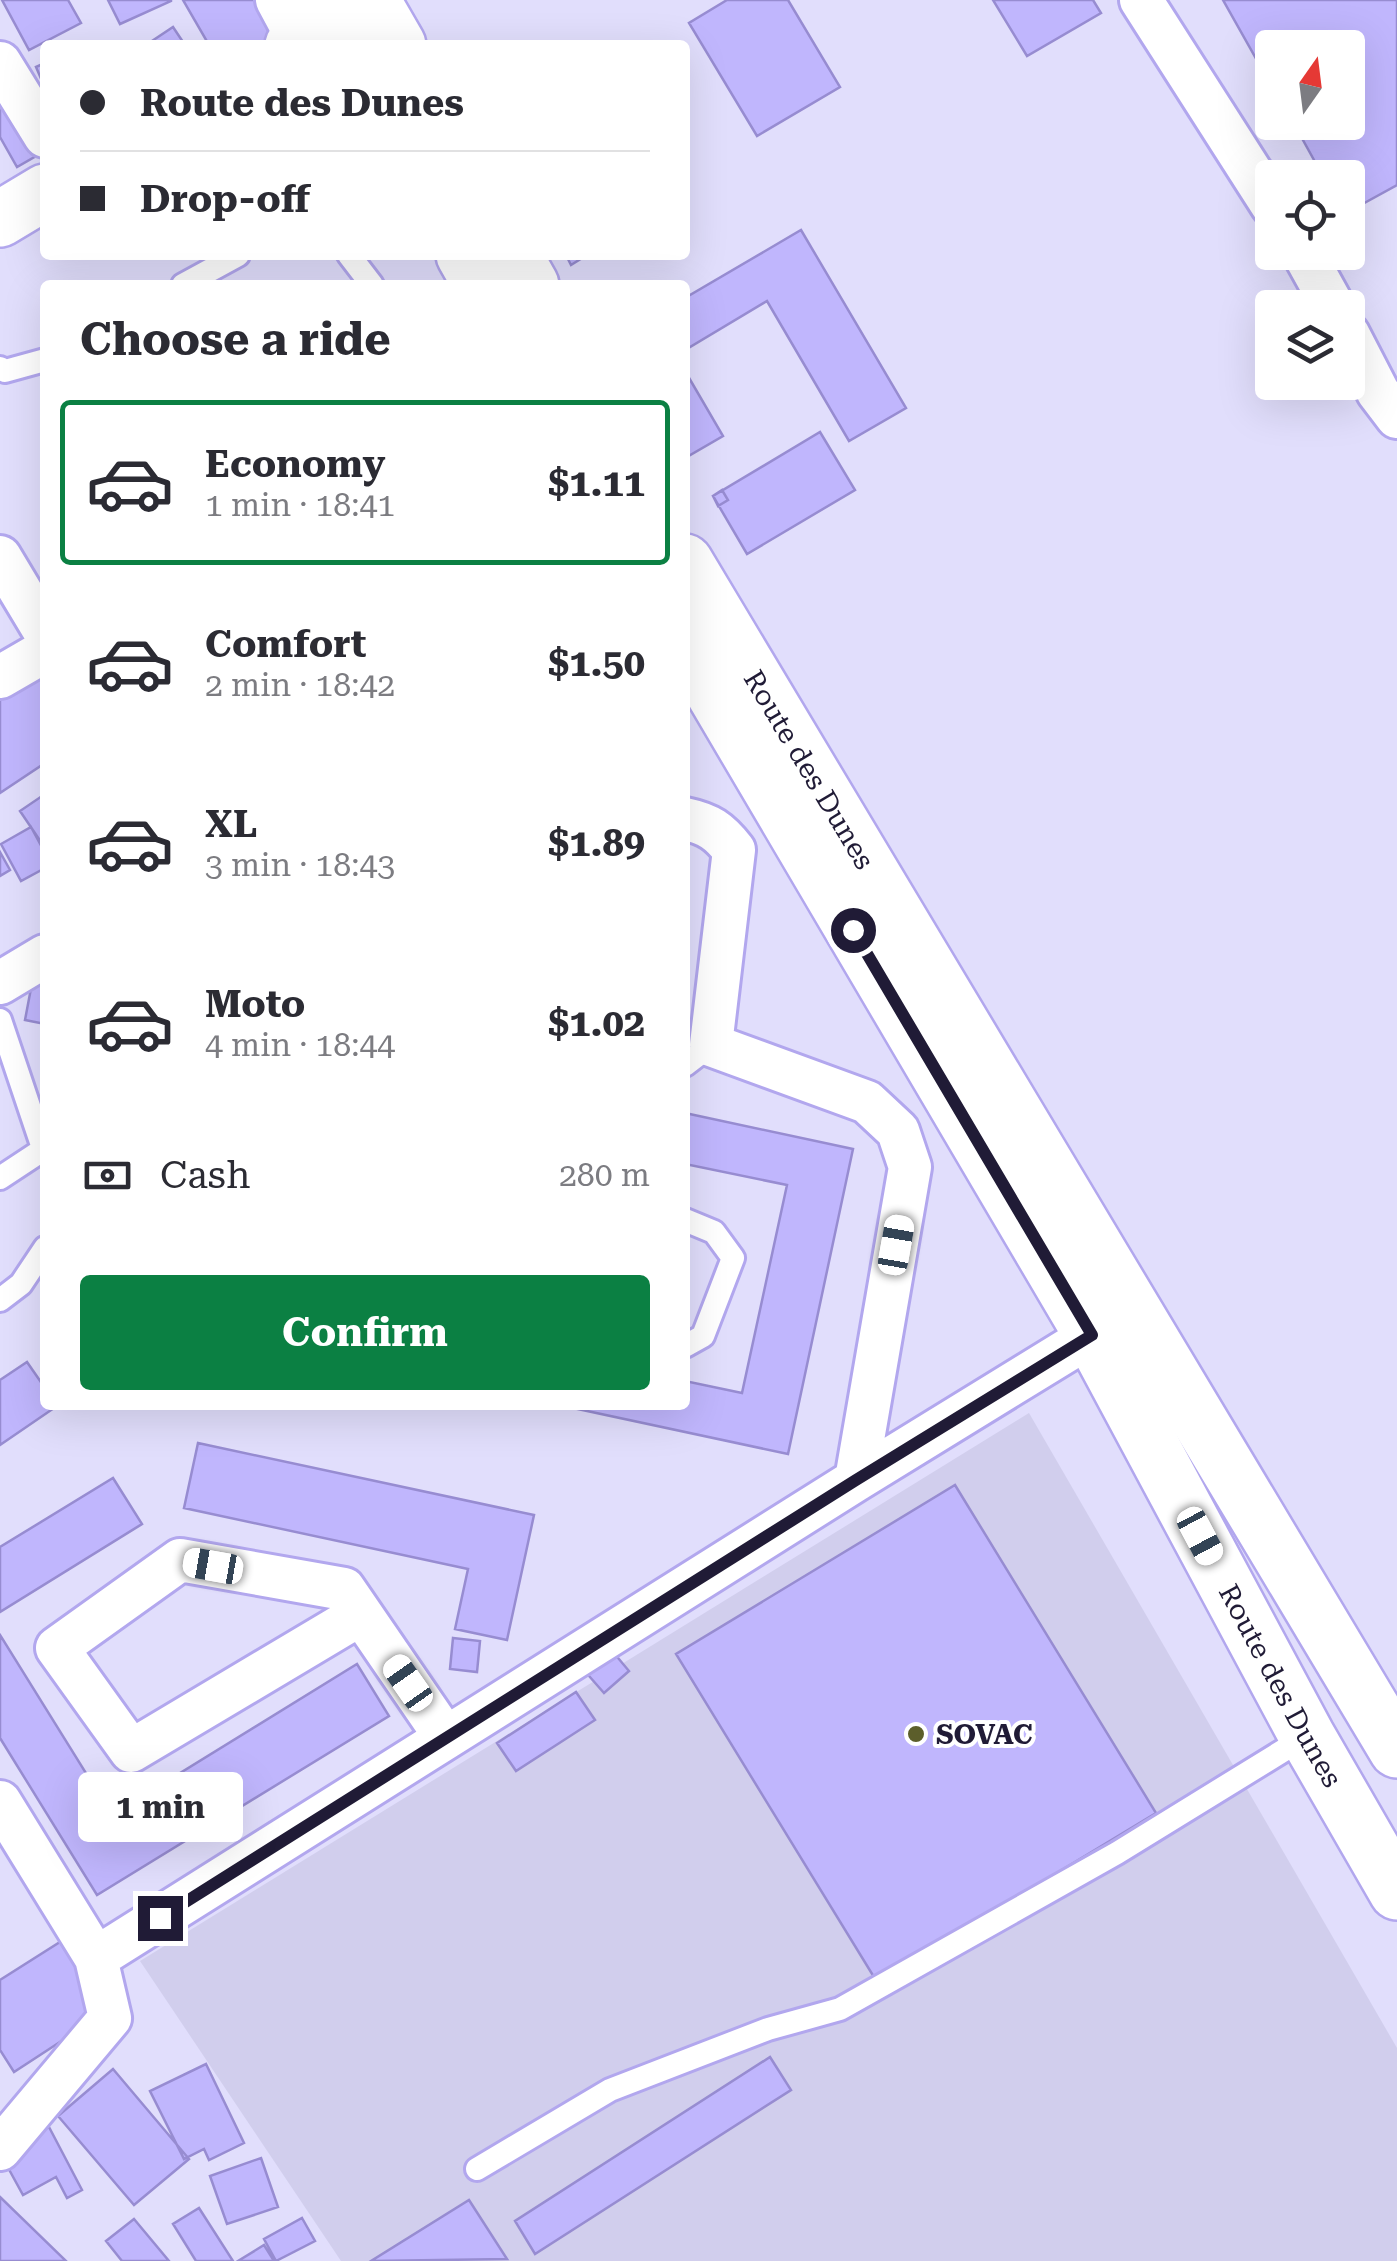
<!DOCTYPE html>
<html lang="en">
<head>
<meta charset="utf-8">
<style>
	body { margin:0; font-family:"Roboto Serif",serif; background:#f2f2f3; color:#2b2b33; height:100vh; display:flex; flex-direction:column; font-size:38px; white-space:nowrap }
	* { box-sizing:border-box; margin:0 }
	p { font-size:32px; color:#7c7c81 }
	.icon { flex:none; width:55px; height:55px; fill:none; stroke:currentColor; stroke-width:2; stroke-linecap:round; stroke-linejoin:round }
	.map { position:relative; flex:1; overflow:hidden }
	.panel { position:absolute; left:40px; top:280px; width:650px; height:1130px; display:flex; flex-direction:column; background:#fff; border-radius:10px; box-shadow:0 10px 40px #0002 }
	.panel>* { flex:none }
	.guide { position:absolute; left:40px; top:40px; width:650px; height:220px; border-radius:10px; box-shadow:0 10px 40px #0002; display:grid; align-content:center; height:220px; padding:0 40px; background:#fff }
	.needle { width:65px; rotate:14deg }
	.tools { position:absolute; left:1255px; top:30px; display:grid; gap:20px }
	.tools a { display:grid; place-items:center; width:110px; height:110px; border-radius:10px; background:#fff; box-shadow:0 10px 40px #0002; font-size:50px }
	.end { position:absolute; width:45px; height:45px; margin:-22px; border:12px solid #201b36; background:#fff; box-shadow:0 0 0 5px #fff }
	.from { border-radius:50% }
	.bubble { position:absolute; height:70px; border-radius:10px; background:#fff; box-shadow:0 10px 40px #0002; font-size:32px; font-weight:700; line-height:70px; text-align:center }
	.car { position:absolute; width:30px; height:60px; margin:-30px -15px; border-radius:12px; box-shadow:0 0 8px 2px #0007; background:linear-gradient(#fff 24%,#345 0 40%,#fff 0 76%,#345 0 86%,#fff 0) }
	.guide b { display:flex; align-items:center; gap:35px; height:95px; font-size:38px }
	.guide b+b { border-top:2px solid #e1e1e2 }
	.guide i { width:25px; height:25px; background:#2b2b33 }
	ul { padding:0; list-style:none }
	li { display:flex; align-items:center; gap:30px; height:165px; margin:0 20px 15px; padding:0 20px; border:5px solid transparent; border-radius:10px }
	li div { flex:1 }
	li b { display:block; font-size:38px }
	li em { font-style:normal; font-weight:700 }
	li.selected { border-color:#0b8043 }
	li>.icon { width:90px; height:90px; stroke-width:1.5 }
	h2 { padding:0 40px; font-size:45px; line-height:120px }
	.pay { display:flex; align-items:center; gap:25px; height:110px; padding:0 40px; font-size:38px }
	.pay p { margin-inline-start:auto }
	.button { display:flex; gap:20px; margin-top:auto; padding:20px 40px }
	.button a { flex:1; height:115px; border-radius:10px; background:#0b8043; color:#fff; font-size:40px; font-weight:700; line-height:115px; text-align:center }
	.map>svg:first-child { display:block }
	.built { fill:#d1ceed }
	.building { fill:#c0b6fd; stroke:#978cd1; stroke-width:2.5 }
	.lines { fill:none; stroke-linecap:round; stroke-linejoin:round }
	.lane-casing { stroke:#b2a7ee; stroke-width:28 }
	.street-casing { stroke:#b2a7ee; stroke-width:48 }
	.secondary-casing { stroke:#b2a7ee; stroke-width:60 }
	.primary-casing { stroke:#b2a7ee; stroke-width:60 }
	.lane { stroke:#fff; stroke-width:22 }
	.street { stroke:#fff; stroke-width:42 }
	.secondary { stroke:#fff; stroke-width:55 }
	.primary { stroke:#fff; stroke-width:55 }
	.route { stroke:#201b36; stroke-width:12 }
	.poi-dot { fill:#5c5e2b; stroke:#fff; stroke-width:4 }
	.labels { text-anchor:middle; stroke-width:8; stroke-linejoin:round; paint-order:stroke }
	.street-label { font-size:28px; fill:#201b36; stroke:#fff }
	.poi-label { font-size:28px; font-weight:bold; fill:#201b36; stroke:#fff; text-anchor:start }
</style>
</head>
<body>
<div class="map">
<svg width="1397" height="2261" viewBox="0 0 1397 2261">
	<rect width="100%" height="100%" fill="#e1defc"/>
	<path class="built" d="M1029,1413L1397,2048V2261H341L140,1961Z"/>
	<path class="building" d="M2,0H68L81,23L29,50Z
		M108,0H171V1L120,24Z
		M183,0H263L282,33L261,45H209Z
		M727,0H788L840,87L757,136L689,23Z
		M993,0H1093L1101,13L1027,56Z
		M1223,0H1397V185L1348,212V178H1324L1293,122H1348V48H1272V87Z
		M173,27L185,45H146Z
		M45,63V88L36,67Z
		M0,91L43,152L17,167L0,137Z
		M801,230L906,408L849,441L767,301L685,350V298Z
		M566,255H587L571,265Z
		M685,371L723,436L685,458Z
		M820,432L855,490L747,554L713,496Z
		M722,490L728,500L718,506L713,496Z
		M40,673L45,681V763L0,793V699Z
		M45,794V848L20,811Z
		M31,827L45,853V868L21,881L1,844Z
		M0,852L10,870L0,876Z
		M32,983L45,986V1024L25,1020Z
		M685,1113L853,1149L788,1454L559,1405H685V1381L742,1393L787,1185L685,1164Z
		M27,1362L45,1388V1405L57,1406L0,1445V1380Z
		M198,1443L534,1515L507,1640L455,1629L468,1569L184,1508Z
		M113,1478L142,1524L0,1612V1547Z
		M955,1485L1156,1813L877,1982L676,1654Z
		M0,1635L112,1815L357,1664L389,1716L97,1895L0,1738Z
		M453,1638L480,1641L477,1672L450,1669Z
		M608,1646L629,1671L604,1693L582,1668Z
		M576,1692L595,1720L516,1771L497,1743Z
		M60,1942L106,2012L14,2072L0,2050V1980Z
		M770,2057L791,2090L535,2254L515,2221Z
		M206,2064L244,2143L209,2160L204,2149L184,2159L150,2091Z
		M113,2069L189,2159L134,2205L58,2116Z
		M49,2127L82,2190L67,2198L56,2177L23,2195L0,2153Z
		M261,2158L278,2207L227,2224L210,2176Z
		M0,2197L66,2261H0Z
		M469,2200L507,2259L371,2261Z
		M199,2208L233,2261H196L173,2224Z
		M302,2218L315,2241L276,2261L264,2239Z
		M134,2219L169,2261H122L106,2241Z
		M264,2245L274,2261H238Z"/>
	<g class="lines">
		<defs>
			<path id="lane" d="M349,255L372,285
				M183,285L238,255
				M0,368L5,371L45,360
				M0,1020L45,1154
				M685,1065L711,1045
				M0,1178L44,1149
				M685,1220L714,1232L733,1258L703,1336L685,1346
				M0,1300L21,1284L45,1248
				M477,2169L610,2090L768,2029L840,2009L1117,1853L1307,1736"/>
			<path id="street" d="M277,0L299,41
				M1141,0L1272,205
				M0,63L45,136
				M1303,252L1334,308
				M1348,334L1378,392L1397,417
				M0,557L45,632
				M0,677L45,651
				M685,819C709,824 719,831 734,850L711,1045L867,1102L898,1131L910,1167L856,1480
				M0,983L45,956
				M361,1614L131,1751L57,1648L180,1560L344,1589L446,1738
				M0,1802L96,1958
				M0,2149L110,2018L96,1958L856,1480L1092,1335"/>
			<path id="secondary" d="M293,45L327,23
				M0,219L45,192"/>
			<g id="primary">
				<path d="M314,0L340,45"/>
				<path d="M372,0L398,45"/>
				<path d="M464,255L481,285"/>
				<path d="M514,255L531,285"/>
				<path id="s1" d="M685,562L1397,1750"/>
				<path id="s2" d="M685,644L1092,1335L1307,1736L1397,1892"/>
			</g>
		</defs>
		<use href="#lane" class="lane-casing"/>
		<use href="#street" class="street-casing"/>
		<use href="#secondary" class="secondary-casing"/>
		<use href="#primary" class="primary-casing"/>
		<use href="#lane" class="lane"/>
		<use href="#street" class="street"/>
		<use href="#secondary" class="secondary"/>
		<use href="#primary" class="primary"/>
	</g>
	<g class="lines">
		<path class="route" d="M160,1918L856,1480L1092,1335L853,930"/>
	</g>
	<circle class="poi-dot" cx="916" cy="1734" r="10"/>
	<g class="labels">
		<g class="street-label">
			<text dy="10" stroke="none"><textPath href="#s1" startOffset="242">Route des Dunes</textPath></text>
			<text dy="10" stroke="none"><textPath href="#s2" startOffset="1200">Route des Dunes</textPath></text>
		</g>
		<g class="poi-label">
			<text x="936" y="1744">SOVAC</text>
		</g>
	</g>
</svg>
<div class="tools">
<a><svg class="needle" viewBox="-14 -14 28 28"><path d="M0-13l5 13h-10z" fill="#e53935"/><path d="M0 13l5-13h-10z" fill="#7c7c81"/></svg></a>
<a><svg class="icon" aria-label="locate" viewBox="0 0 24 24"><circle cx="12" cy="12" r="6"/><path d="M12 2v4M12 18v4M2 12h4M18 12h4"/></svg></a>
<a><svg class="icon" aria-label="layers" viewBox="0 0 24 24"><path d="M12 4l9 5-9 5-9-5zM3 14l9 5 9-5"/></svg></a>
</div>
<i class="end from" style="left:853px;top:930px"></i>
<i class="end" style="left:160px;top:1918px"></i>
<div class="bubble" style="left:78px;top:1772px;width:165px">1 min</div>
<i class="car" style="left:896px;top:1245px;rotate:10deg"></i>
<i class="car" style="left:1200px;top:1536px;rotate:152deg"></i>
<i class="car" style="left:213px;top:1566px;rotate:280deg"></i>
<i class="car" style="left:408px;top:1683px;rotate:325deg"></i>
<div class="guide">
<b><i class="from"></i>Route des Dunes</b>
<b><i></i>Drop-off</b>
</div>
<section class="panel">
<h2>Choose a ride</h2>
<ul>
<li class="selected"><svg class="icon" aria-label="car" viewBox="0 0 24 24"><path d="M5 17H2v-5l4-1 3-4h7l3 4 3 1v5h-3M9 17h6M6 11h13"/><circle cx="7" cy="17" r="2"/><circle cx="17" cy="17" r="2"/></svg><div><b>Economy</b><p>1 min · 18:41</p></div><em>$1.11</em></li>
<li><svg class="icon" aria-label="car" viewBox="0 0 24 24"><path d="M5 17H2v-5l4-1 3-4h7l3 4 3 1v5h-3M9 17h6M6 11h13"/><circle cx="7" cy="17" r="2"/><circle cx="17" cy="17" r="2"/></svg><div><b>Comfort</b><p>2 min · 18:42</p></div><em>$1.50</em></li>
<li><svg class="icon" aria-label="car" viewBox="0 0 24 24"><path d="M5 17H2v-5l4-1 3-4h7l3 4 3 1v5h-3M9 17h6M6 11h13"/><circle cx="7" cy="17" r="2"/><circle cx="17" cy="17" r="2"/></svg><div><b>XL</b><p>3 min · 18:43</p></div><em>$1.89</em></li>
<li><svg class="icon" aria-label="car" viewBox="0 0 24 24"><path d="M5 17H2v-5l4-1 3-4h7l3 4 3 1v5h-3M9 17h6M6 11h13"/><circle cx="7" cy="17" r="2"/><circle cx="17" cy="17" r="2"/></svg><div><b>Moto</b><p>4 min · 18:44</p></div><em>$1.02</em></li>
</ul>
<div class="pay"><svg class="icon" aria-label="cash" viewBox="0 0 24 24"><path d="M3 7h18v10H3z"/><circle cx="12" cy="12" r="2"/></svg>Cash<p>280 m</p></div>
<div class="button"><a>Confirm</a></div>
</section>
</div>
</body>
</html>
